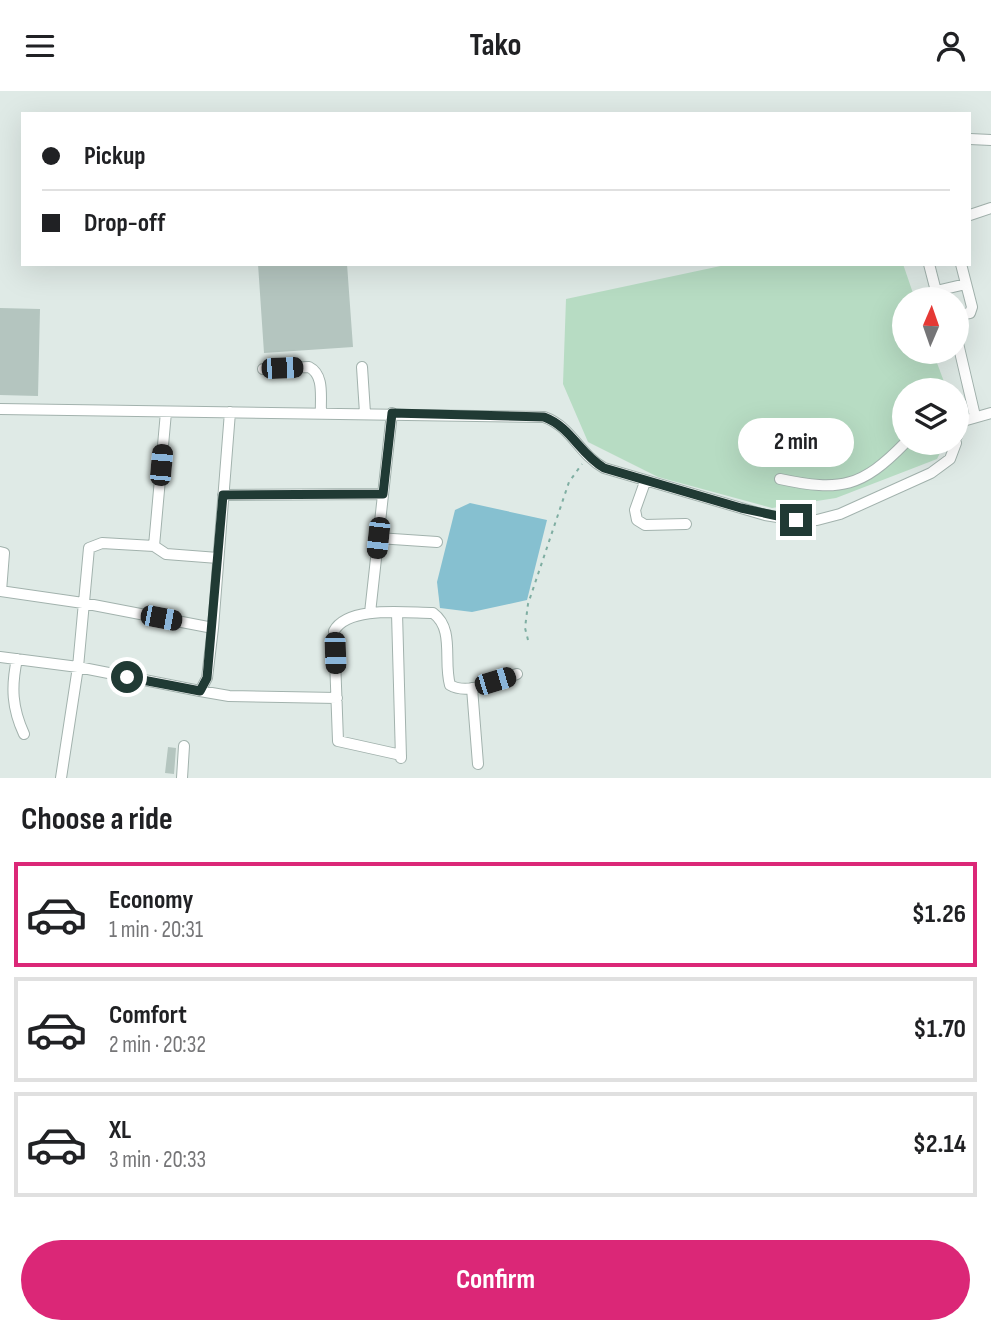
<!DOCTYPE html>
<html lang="en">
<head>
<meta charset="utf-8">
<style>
	body { margin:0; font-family:"Sofia Sans Condensed",sans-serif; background:#f6f6f6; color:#202124; height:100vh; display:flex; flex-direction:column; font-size:26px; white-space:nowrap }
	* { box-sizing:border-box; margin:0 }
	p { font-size:23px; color:#757577 }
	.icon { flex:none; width:38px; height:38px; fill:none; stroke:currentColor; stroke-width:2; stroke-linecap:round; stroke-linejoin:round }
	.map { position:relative; height:687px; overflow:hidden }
	.drawer { display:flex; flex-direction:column; background:#fff; flex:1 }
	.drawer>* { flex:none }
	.guide { position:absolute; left:21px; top:21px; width:950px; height:154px; border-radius:0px; box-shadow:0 7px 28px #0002; display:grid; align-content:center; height:154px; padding:0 21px; background:#fff }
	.needle { width:46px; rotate:2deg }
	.tools { position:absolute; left:892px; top:196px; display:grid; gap:14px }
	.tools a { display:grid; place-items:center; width:77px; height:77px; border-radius:50%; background:#fff; box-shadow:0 7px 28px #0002; font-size:35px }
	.end { position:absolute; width:32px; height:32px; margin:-16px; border:9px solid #203a34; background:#fff; box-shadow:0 0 0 4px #fff }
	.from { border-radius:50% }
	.bubble { position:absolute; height:49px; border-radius:24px; background:#fff; box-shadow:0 7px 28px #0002; font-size:23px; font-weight:700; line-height:49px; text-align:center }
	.car { position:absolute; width:21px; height:42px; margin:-21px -10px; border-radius:9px; box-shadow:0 0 5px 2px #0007; background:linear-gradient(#222 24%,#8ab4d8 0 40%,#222 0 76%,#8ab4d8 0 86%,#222 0) }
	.guide b { display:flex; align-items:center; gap:24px; height:66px; font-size:26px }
	.guide b+b { border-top:2px solid #e0e0e0 }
	.guide i { width:18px; height:18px; background:#202124 }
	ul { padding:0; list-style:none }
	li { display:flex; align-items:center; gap:21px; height:105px; margin:0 14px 10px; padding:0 7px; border:4px solid #e0e0e0; border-radius:0px }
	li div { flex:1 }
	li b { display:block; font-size:26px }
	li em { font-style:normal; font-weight:700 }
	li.current { border-color:#db2777 }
	li>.icon { width:63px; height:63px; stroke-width:1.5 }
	h2 { padding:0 21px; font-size:32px; line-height:84px }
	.button { display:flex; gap:14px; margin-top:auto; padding:14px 21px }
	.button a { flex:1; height:80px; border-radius:42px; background:#db2777; color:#fff; font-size:28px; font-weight:700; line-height:80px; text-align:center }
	header { display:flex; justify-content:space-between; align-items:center; height:91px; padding:0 21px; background:#fff; font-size:32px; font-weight:700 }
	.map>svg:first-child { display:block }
	.green { fill:#b7dcc3 }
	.water { fill:#86c0d0 }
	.building { fill:#b4c5bf }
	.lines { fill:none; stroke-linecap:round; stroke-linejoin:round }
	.minor-casing { stroke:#a2b2ad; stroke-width:12 }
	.path { stroke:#7faea2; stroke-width:2; stroke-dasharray:3.5 5; stroke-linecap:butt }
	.minor { stroke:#fff; stroke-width:10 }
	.route { stroke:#203a34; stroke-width:9 }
</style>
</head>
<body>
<header><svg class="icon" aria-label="menu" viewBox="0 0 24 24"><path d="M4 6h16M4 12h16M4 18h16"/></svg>Tako<svg class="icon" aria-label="person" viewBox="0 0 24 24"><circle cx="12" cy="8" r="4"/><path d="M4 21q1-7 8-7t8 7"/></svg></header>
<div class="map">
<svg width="991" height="687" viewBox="0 0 991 687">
	<rect width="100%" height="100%" fill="#dfeae6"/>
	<path class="green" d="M730,173H903L915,208H905V261H933L947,299H905V352H945L937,368L836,407L772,417L658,386L588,351L563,293L566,208Z"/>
	<path class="water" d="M470,412L547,429L527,509L472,521L440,517L437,491L455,419Z"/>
	<path class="building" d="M258,173H347L353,256L264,262Z
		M0,217L40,218L38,305L0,304Z
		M168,656L176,657L174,683L165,682Z"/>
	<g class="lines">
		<defs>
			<path id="minor" d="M970,48L991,49
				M970,124L991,117
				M929,173L938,208
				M936,200L966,193
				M957,224L970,222L972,216L961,173
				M957,248L975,325
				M362,276L365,322
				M263,278L309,276C325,284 320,307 321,322
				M0,318L544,326C572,336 578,362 604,377L765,424L796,429H817L840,423L931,382L950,368L956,352
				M957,345L963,330L991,322
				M780,388C841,401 862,396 905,352
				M645,391L635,419L637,429L645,434L686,433
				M223,404L383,403
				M378,447L437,451
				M154,455L166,463L218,467
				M0,461L4,462L1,500
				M0,500L83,512L213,537
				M370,522L392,322
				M397,522L401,667
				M0,566L78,576L200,600L207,587L213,537L230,321
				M17,568C11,596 12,617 24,643
				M472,597L478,673
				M200,600L229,605L337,607
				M401,664L338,650L334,540C348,514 407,522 433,522C455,538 443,570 450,594C468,605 498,589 517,583
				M61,687L78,576L89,457L102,452L154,455L166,321
				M182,687L184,655"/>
		</defs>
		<use href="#minor" class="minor-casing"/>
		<path class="path" d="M528,549L525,537L528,513L569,391L582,373"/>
		<use href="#minor" class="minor"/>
	</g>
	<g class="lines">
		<path class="route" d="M127,586L200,600L207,587L223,404L383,403L392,322L544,326C571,336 579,362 604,377L741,417L796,429"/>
	</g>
</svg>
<div class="tools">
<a><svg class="needle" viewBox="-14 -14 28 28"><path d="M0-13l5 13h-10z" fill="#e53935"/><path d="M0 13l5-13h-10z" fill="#757577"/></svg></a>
<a><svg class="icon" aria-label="layers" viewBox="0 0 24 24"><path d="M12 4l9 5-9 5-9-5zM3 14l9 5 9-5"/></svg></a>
</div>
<i class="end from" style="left:127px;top:586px"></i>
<i class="end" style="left:796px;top:429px"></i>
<div class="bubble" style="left:738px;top:327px;width:116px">2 min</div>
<i class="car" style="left:282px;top:277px;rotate:88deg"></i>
<i class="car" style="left:161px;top:374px;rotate:5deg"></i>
<i class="car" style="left:378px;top:447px;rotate:186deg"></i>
<i class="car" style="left:161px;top:527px;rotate:101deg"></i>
<i class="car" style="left:335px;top:562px;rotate:178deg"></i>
<i class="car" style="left:495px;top:590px;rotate:73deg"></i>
<div class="guide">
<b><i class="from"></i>Pickup</b>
<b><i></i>Drop-off</b>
</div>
</div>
<section class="drawer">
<h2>Choose a ride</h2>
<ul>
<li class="current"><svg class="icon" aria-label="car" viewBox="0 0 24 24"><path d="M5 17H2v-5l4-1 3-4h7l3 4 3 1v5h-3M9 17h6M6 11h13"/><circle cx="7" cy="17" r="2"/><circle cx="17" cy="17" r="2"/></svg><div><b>Economy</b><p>1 min · 20:31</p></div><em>$1.26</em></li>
<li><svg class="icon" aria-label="car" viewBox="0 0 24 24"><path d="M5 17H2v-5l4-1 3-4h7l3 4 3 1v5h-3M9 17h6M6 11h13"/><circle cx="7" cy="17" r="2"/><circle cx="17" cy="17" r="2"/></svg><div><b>Comfort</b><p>2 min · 20:32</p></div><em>$1.70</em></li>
<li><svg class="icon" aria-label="car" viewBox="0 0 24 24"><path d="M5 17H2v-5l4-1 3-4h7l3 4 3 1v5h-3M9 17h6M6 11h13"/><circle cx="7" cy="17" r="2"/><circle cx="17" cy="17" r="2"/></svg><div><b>XL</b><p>3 min · 20:33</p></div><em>$2.14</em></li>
</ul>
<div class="button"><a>Confirm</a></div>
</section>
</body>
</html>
